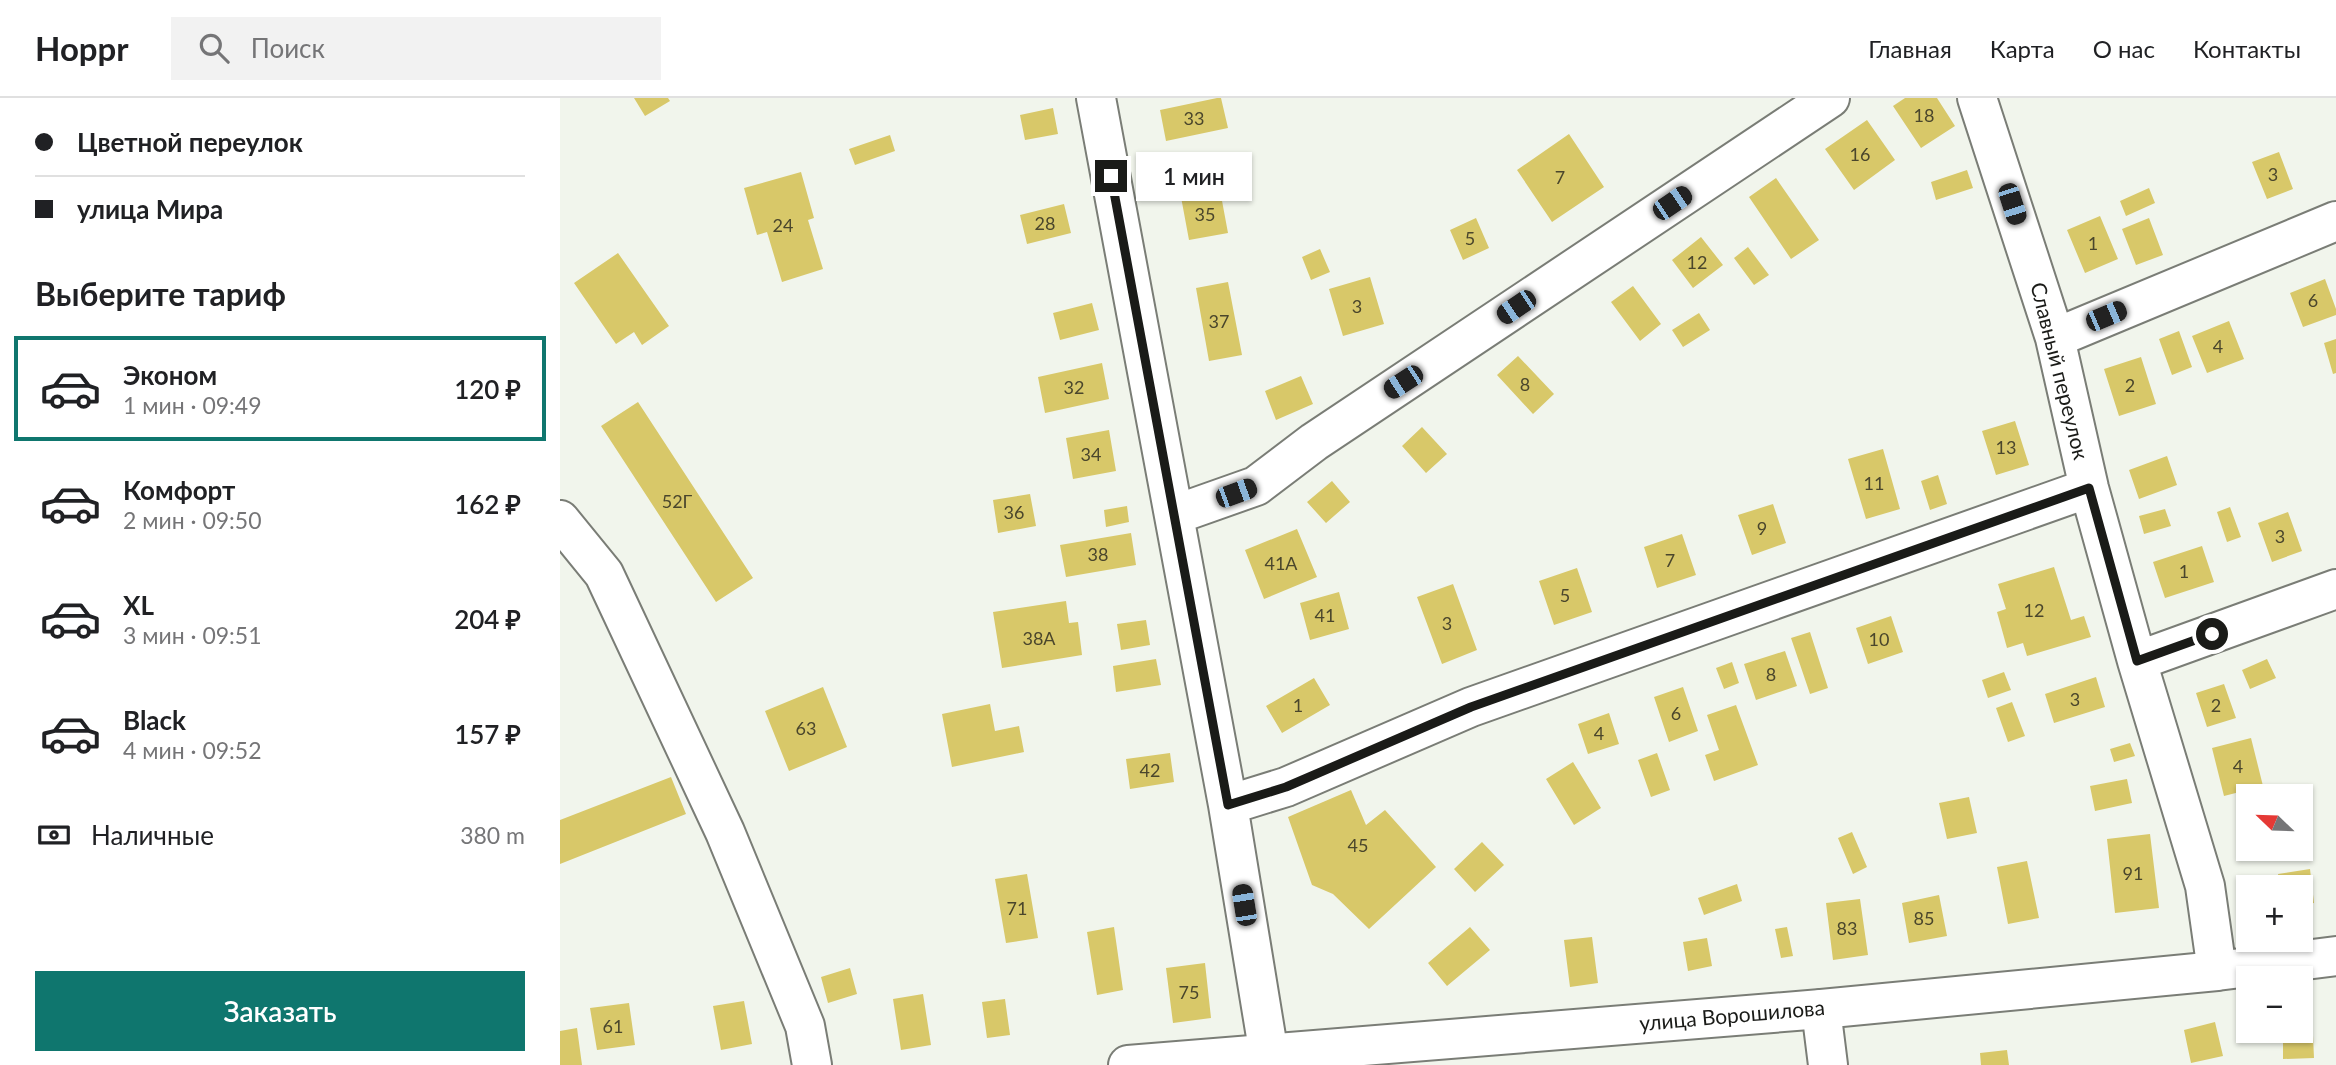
<!DOCTYPE html>
<html lang="ru">
<head>
<meta charset="utf-8">
<style>
	body { margin:0; font-family:Lato,sans-serif; background:#f2f2f2; color:#202124; height:100vh; display:flex; flex-direction:column; font-size:26px; white-space:nowrap }
	* { box-sizing:border-box; margin:0 }
	p { font-size:23px; color:#757577 }
	.icon { flex:none; width:38px; height:38px; fill:none; stroke:currentColor; stroke-width:2; stroke-linecap:round; stroke-linejoin:round }
	.map { position:relative; flex:1; overflow:hidden }
	.panel { display:flex; flex-direction:column; background:#fff; width:560px }
	.panel>* { flex:none }
	.hud { display:grid; align-content:center; height:154px; padding:0 35px; background:#fff }
	.needle { width:46px; rotate:293deg }
	.tools { position:absolute; left:1676px; top:686px; display:grid; gap:14px }
	.tools a { display:grid; place-items:center; width:77px; height:77px; border-radius:0px; background:#fff; box-shadow:0 2px 5px #0004; font-size:35px }
	.end { position:absolute; width:32px; height:32px; margin:-16px; border:9px solid #1a1b18; background:#fff; box-shadow:0 0 0 4px #fff }
	.from { border-radius:50% }
	.bubble { position:absolute; height:49px; border-radius:0px; background:#fff; box-shadow:0 2px 5px #0004; font-size:23px; font-weight:600; line-height:49px; text-align:center }
	.car { position:absolute; width:21px; height:42px; margin:-21px -10px; border-radius:9px; box-shadow:0 0 5px 2px #0007; background:linear-gradient(#222 24%,#8ab4d8 0 40%,#222 0 76%,#8ab4d8 0 86%,#222 0) }
	.hud b { display:flex; align-items:center; gap:24px; height:66px; font-size:26px }
	.hud b+b { border-top:2px solid #e0e0e0 }
	.hud i { width:18px; height:18px; background:#202124 }
	ul { padding:0; list-style:none }
	li { display:flex; align-items:center; gap:21px; height:105px; margin:0 14px 10px; padding:0 21px; border:4px solid transparent; border-radius:0px }
	li div { flex:1 }
	li b { display:block; font-size:26px }
	li em { font-style:normal; font-weight:600 }
	li.on { border-color:#0f766e }
	li>.icon { width:63px; height:63px; stroke-width:1.5 }
	h2 { padding:0 35px; font-size:32px; line-height:84px }
	.pay { display:flex; align-items:center; gap:18px; height:77px; padding:0 35px; font-size:26px }
	.pay p { margin-inline-start:auto }
	.cta { display:flex; gap:14px; margin-top:auto; padding:14px 35px }
	.cta a { flex:1; height:80px; border-radius:0px; background:#0f766e; color:#fff; font-size:28px; font-weight:600; line-height:80px; text-align:center }
	header { display:flex; align-items:center; gap:42px; box-sizing:border-box; height:98px; padding:0 35px; background:#fff; border-bottom:2px solid #e0e0e0 }
	header strong { font-size:33px }
	nav { display:flex; gap:38px; margin-inline-start:auto; font-size:24px }
	.search { width:490px; height:63px; background:#f2f2f2; display:flex; align-items:center; gap:18px; box-sizing:border-box; padding:0 24px; border-radius:0px; color:#757577; font-size:26px }
	main { display:flex; flex:1; min-height:0 }
	.map>svg:first-child { display:block }
	.building { fill:#d8c869 }
	.lines { fill:none; stroke-linecap:round; stroke-linejoin:round }
	.minor-casing { stroke:#7a7d76; stroke-width:42 }
	.major-casing { stroke:#7a7d76; stroke-width:42 }
	.minor { stroke:#fff; stroke-width:38 }
	.major { stroke:#fff; stroke-width:38 }
	.route { stroke:#1a1b18; stroke-width:9 }
	.labels { text-anchor:middle; stroke-width:7; stroke-linejoin:round; paint-order:stroke }
	.number-label { font-size:18px; fill:#4a462c }
	.street-label { font-size:21px; fill:#1a1b18; stroke:#fff }
</style>
</head>
<body>
<header>
<strong>Hoppr</strong>
<div class="search"><svg class="icon" aria-label="search" viewBox="0 0 24 24"><circle cx="10" cy="10" r="6"/><path d="M15 15l6 6"/></svg>Поиск</div>
<nav><a>Главная</a><a>Карта</a><a>О нас</a><a>Контакты</a></nav>
</header>
<main>
<section class="panel">
<div class="hud">
<b><i class="from"></i>Цветной переулок</b>
<b><i></i>улица Мира</b>
</div>
<h2>Выберите тариф</h2>
<ul>
<li class="on"><svg class="icon" aria-label="car" viewBox="0 0 24 24"><path d="M5 17H2v-5l4-1 3-4h7l3 4 3 1v5h-3M9 17h6M6 11h13"/><circle cx="7" cy="17" r="2"/><circle cx="17" cy="17" r="2"/></svg><div><b>Эконом</b><p>1 мин · 09:49</p></div><em>120 ₽</em></li>
<li><svg class="icon" aria-label="car" viewBox="0 0 24 24"><path d="M5 17H2v-5l4-1 3-4h7l3 4 3 1v5h-3M9 17h6M6 11h13"/><circle cx="7" cy="17" r="2"/><circle cx="17" cy="17" r="2"/></svg><div><b>Комфорт</b><p>2 мин · 09:50</p></div><em>162 ₽</em></li>
<li><svg class="icon" aria-label="car" viewBox="0 0 24 24"><path d="M5 17H2v-5l4-1 3-4h7l3 4 3 1v5h-3M9 17h6M6 11h13"/><circle cx="7" cy="17" r="2"/><circle cx="17" cy="17" r="2"/></svg><div><b>XL</b><p>3 мин · 09:51</p></div><em>204 ₽</em></li>
<li><svg class="icon" aria-label="car" viewBox="0 0 24 24"><path d="M5 17H2v-5l4-1 3-4h7l3 4 3 1v5h-3M9 17h6M6 11h13"/><circle cx="7" cy="17" r="2"/><circle cx="17" cy="17" r="2"/></svg><div><b>Black</b><p>4 мин · 09:52</p></div><em>157 ₽</em></li>
</ul>
<div class="pay"><svg class="icon" aria-label="cash" viewBox="0 0 24 24"><path d="M3 7h18v10H3z"/><circle cx="12" cy="12" r="2"/></svg>Наличные<p>380 m</p></div>
<div class="cta"><a>Заказать</a></div>
</section>
<div class="map">
<svg width="1776" height="967" viewBox="0 0 1776 967">
	<rect width="100%" height="100%" fill="#f1f5ec"/>
	<path class="building" d="M74,0H108L110,3L85,18Z
		M657,0H661L668,30L606,43L600,12Z
		M1345,0H1377L1395,28L1361,50L1333,8Z
		M493,10L498,36L465,42L460,17Z
		M1307,22L1335,62L1294,92L1265,51Z
		M1009,36L1044,89L992,124L957,72Z
		M330,37L335,53L295,67L289,51Z
		M1719,54L1733,91L1707,101L1692,64Z
		M685,57L689,74L664,81L660,63Z
		M1407,72L1413,90L1376,102L1371,84Z
		M241,74L254,120L248,122L263,171L222,184L207,134L197,137L184,90Z
		M1216,80L1259,142L1231,161L1189,99Z
		M1589,90L1595,105L1566,118L1560,103Z
		M660,92L668,135L629,142L621,99Z
		M504,106L511,135L467,146L460,117Z
		M1540,118L1558,161L1525,175L1507,132Z
		M916,120L929,150L903,162L890,132Z
		M1589,120L1603,157L1576,167L1562,131Z
		M1141,139L1163,167L1133,190L1112,162Z
		M1188,149L1209,177L1194,187L1174,160Z
		M760,151L770,174L751,182L742,159Z
		M58,155L109,228L82,247L74,234L56,246L14,185Z
		M810,179L824,226L783,238L769,191Z
		M1765,181L1776,211V217L1743,229L1730,195Z
		M668,184L682,257L649,263L636,190Z
		M1073,188L1101,226L1080,243L1051,204Z
		M532,205L539,232L500,242L493,215Z
		M1139,215L1150,232L1123,249L1112,232Z
		M1669,223L1684,261L1647,275L1632,238Z
		M1619,233L1632,269L1612,277L1599,241Z
		M1776,241V275L1773,276L1764,245Z
		M958,258L994,296L973,316L937,277Z
		M1581,259L1596,306L1559,318L1544,271Z
		M542,265L549,301L485,315L478,279Z
		M741,278L753,306L716,322L705,293Z
		M78,304L193,480L156,504L41,328Z
		M1455,323L1469,367L1436,377L1422,333Z
		M862,329L887,356L866,375L842,348Z
		M549,332L556,373L513,381L506,340Z
		M1323,351L1340,411L1306,421L1288,361Z
		M1607,358L1617,387L1579,401L1569,372Z
		M1378,377L1387,406L1370,412L1361,383Z
		M772,383L790,404L766,425L747,404Z
		M470,396L476,428L438,435L433,402Z
		M1213,406L1226,445L1192,457L1178,417Z
		M567,408L569,424L546,429L544,412Z
		M1670,409L1681,439L1667,444L1657,414Z
		M1605,411L1611,428L1584,436L1579,418Z
		M1728,414L1742,453L1712,464L1698,425Z
		M737,431L757,479L704,501L685,452Z
		M571,435L576,467L506,479L500,447Z
		M1122,436L1136,477L1097,490L1084,449Z
		M1642,448L1654,484L1605,500L1593,464Z
		M1494,469L1511,522L1524,518L1531,539L1467,558L1463,545L1447,550L1437,514L1446,511L1438,486Z
		M1017,470L1032,514L994,527L979,483Z
		M893,486L917,552L882,566L857,499Z
		M779,494L789,531L750,542L740,505Z
		M506,503L509,525L518,524L522,557L442,570L433,514Z
		M1331,518L1343,554L1308,566L1296,530Z
		M586,522L590,547L561,552L557,526Z
		M1250,534L1268,590L1250,596L1231,540Z
		M1225,553L1237,588L1196,602L1184,566Z
		M596,561L601,587L556,594L553,568Z
		M1707,561L1716,580L1690,591L1682,572Z
		M1172,564L1179,585L1164,591L1156,570Z
		M1444,574L1451,592L1428,600L1422,582Z
		M1536,579L1545,609L1494,625L1485,596Z
		M754,580L770,607L722,635L706,608Z
		M1664,586L1676,620L1647,629L1636,595Z
		M263,589L287,649L229,673L205,613Z
		M1123,589L1138,633L1109,644L1094,599Z
		M1452,604L1465,638L1448,644L1436,610Z
		M430,606L435,633L459,628L464,654L392,669L382,616Z
		M1176,607L1198,667L1154,683L1145,657L1159,652L1147,617Z
		M1049,615L1059,646L1028,656L1018,626Z
		M1691,640L1703,688L1664,698L1652,650Z
		M1570,645L1575,658L1554,664L1550,651Z
		M610,655L614,684L570,691L566,661Z
		M1097,655L1110,692L1091,699L1078,662Z
		M1013,664L1041,710L1014,727L986,681Z
		M111,679L126,716L0,766V722Z
		M1567,681L1572,705L1535,713L1530,688Z
		M791,692L806,727L825,712L876,769L809,831L773,796L752,787L728,719Z
		M1409,699L1417,735L1387,741L1379,705Z
		M1292,734L1307,769L1293,776L1278,740Z
		M1590,736L1599,810L1555,815L1547,741Z
		M922,744L944,767L915,794L894,771Z
		M1467,763L1479,820L1448,826L1437,769Z
		M1750,771L1754,805L1741,807V789H1720L1718,776Z
		M467,776L478,840L446,845L435,781Z
		M1177,786L1182,803L1144,817L1138,800Z
		M1379,797L1387,838L1349,845L1342,805Z
		M1300,801L1308,857L1273,862L1266,805Z
		M554,829L563,892L537,897L527,834Z
		M910,829L930,852L887,888L868,865Z
		M1227,829L1233,858L1221,860L1215,831Z
		M1032,839L1038,885L1010,889L1004,842Z
		M1147,840L1152,868L1128,873L1123,844Z
		M645,865L651,920L613,925L606,870Z
		M290,870L297,896L268,905L261,879Z
		M363,896L371,947L341,952L333,901Z
		M445,901L450,937L427,940L422,904Z
		M184,903L192,946L161,952L153,908Z
		M69,905L75,947L37,952L30,910Z
		M1752,915L1754,960L1723,961V933H1741V916Z
		M1655,924L1663,958L1631,965L1624,932Z
		M17,930L22,967H0V933Z
		M1447,952L1449,967H1421L1420,955Z"/>
	<g class="lines">
		<defs>
			<path id="minor" d="M536,0L668,707L709,957
				M1417,0L1495,240L1529,390L1577,563L1645,788L1657,873
				M1495,240L1776,123
				M614,417L696,388L754,344L1270,0
				M0,422L44,476L165,734L245,928L252,967
				M1577,563L1776,491
				M668,707L726,689L911,609L1529,390
				M1261,911L1268,967"/>
			<path id="major" d="M568,967L1261,911L1657,873L1776,858"/>
		</defs>
		<use href="#minor" class="minor-casing"/>
		<use href="#major" class="major-casing"/>
		<use href="#minor" class="minor"/>
		<use href="#major" class="major"/>
	</g>
	<g class="lines">
		<path class="route" d="M551,78L668,707L726,689L911,609L1529,390L1577,563L1652,536"/>
	</g>
	<g class="labels">
		<g class="number-label">
			<text x="1364" y="24">18</text>
			<text x="634" y="27">33</text>
			<text x="1300" y="63">16</text>
			<text x="1713" y="83">3</text>
			<text x="1000" y="86">7</text>
			<text x="645" y="123">35</text>
			<text x="485" y="132">28</text>
			<text x="223" y="134">24</text>
			<text x="910" y="147">5</text>
			<text x="1533" y="152">1</text>
			<text x="1137" y="171">12</text>
			<text x="1753" y="209">6</text>
			<text x="797" y="215">3</text>
			<text x="659" y="230">37</text>
			<text x="1658" y="255">4</text>
			<text x="965" y="293">8</text>
			<text x="1570" y="294">2</text>
			<text x="514" y="296">32</text>
			<text x="1446" y="356">13</text>
			<text x="531" y="363">34</text>
			<text x="1314" y="392">11</text>
			<text x="117" y="410">52Г</text>
			<text x="454" y="421">36</text>
			<text x="1202" y="437">9</text>
			<text x="1720" y="445">3</text>
			<text x="538" y="463">38</text>
			<text x="1110" y="469">7</text>
			<text x="721" y="472">41А</text>
			<text x="1624" y="480">1</text>
			<text x="1005" y="504">5</text>
			<text x="1474" y="519">12</text>
			<text x="765" y="524">41</text>
			<text x="887" y="532">3</text>
			<text x="479" y="547">38А</text>
			<text x="1319" y="548">10</text>
			<text x="1211" y="583">8</text>
			<text x="1515" y="608">3</text>
			<text x="738" y="614">1</text>
			<text x="1656" y="614">2</text>
			<text x="1116" y="622">6</text>
			<text x="246" y="637">63</text>
			<text x="1039" y="642">4</text>
			<text x="1678" y="675">4</text>
			<text x="590" y="679">42</text>
			<text x="798" y="754">45</text>
			<text x="1573" y="782">91</text>
			<text x="457" y="817">71</text>
			<text x="1364" y="827">85</text>
			<text x="1287" y="837">83</text>
			<text x="629" y="901">75</text>
			<text x="53" y="935">61</text>
		</g>
		<g class="street-label">
			<text transform="translate(1499 273) rotate(76)" y="7">Славный переулок</text>
			<text transform="translate(1172 918) rotate(-5)" y="7">улица Ворошилова</text>
		</g>
	</g>
</svg>
<div class="tools">
<a><svg class="needle" viewBox="-14 -14 28 28"><path d="M0-13l5 13h-10z" fill="#e53935"/><path d="M0 13l5-13h-10z" fill="#757577"/></svg></a>
<a>+</a>
<a>−</a>
</div>
<i class="end from" style="left:1652px;top:536px"></i>
<i class="end" style="left:551px;top:78px"></i>
<div class="bubble" style="left:576px;top:54px;width:116px">1 мин</div>
<i class="car" style="left:1112px;top:105px;rotate:56deg"></i>
<i class="car" style="left:1452px;top:106px;rotate:162deg"></i>
<i class="car" style="left:956px;top:209px;rotate:236deg"></i>
<i class="car" style="left:1546px;top:218px;rotate:67deg"></i>
<i class="car" style="left:843px;top:284px;rotate:237deg"></i>
<i class="car" style="left:676px;top:395px;rotate:70deg"></i>
<i class="car" style="left:684px;top:807px;rotate:351deg"></i>
</div>
</main>
</body>
</html>
